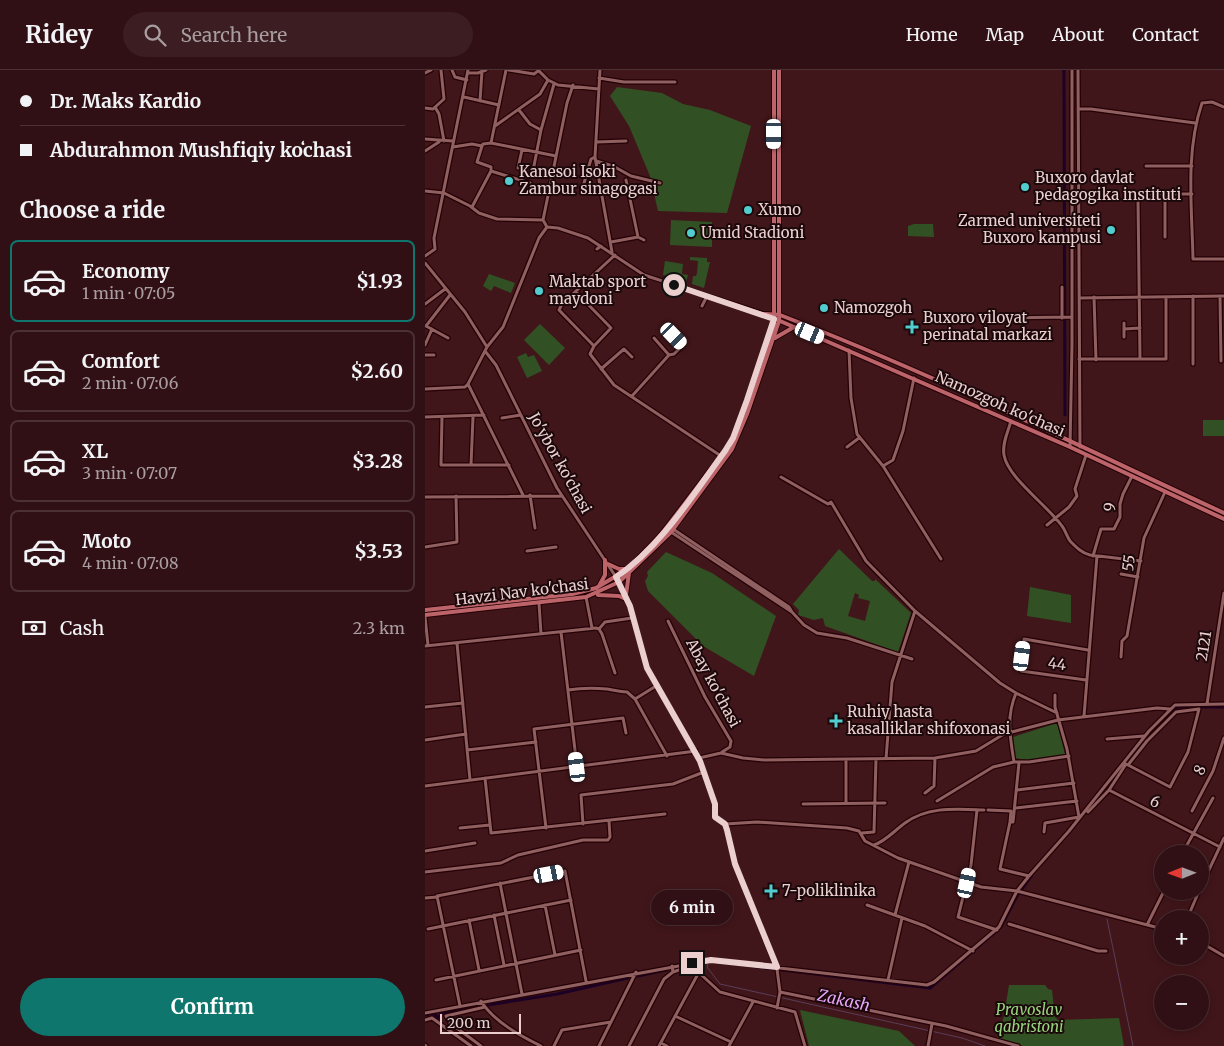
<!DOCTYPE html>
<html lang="en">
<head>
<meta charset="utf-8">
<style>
	body { margin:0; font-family:Merriweather,serif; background:#3c1e22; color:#f1f3f6; height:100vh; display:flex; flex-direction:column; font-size:19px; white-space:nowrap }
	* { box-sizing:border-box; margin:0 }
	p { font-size:16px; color:#a89da0 }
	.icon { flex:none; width:28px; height:28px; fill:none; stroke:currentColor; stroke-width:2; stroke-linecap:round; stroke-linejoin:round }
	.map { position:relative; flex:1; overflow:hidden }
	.details { display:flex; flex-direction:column; background:#301014; width:425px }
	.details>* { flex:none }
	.banner { display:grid; align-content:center; height:110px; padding:0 20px; background:#301014 }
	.needle { width:32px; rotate:269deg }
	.controls { position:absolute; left:729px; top:775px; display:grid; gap:10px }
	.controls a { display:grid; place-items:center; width:55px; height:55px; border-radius:50%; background:#301014; box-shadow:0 2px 8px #0003,0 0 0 1px #4b3034; font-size:25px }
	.scale { position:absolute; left:15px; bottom:12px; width:81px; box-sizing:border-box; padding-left:5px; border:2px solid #ebcece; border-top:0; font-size:14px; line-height:18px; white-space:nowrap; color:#ebcece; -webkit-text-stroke:4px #1b080a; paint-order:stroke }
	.end { position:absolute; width:22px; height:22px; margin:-11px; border:6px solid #ebcece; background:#111; box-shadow:0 0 0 2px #111 }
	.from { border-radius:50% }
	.bubble { position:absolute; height:35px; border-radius:18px; background:#301014; box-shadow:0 2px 8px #0003,0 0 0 1px #4b3034; font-size:16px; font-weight:700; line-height:35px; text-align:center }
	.car { position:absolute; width:15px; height:30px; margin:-15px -8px; border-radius:6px; box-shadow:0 0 4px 1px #0007; background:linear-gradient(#fff 24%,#345 0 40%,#fff 0 76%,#345 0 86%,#fff 0) }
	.banner b { display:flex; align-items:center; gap:18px; height:48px; font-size:19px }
	.banner b+b { border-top:1px solid #4b3034 }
	.banner i { width:12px; height:12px; background:#f1f3f6 }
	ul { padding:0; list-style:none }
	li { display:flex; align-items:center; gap:15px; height:82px; margin:0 10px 8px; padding:0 10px; border:2px solid #4b3034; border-radius:8px }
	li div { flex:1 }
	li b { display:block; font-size:19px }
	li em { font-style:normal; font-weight:700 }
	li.on { border-color:#0f766e }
	li>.icon { width:45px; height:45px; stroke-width:1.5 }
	h2 { padding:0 20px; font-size:22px; line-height:60px }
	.pay { display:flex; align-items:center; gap:12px; height:55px; padding:0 20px; font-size:19px }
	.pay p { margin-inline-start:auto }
	.primary-button { display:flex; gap:10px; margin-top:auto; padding:10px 20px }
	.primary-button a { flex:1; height:58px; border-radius:30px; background:#0f766e; color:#fff; font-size:20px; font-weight:700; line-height:58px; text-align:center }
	header { display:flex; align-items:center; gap:30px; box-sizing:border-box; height:70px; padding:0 25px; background:#301014; border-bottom:1px solid #4b3034 }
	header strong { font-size:24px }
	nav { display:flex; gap:28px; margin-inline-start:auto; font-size:18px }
	.search { width:350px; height:45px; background:#3c1e22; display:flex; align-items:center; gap:12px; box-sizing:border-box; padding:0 18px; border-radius:28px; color:#a89da0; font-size:19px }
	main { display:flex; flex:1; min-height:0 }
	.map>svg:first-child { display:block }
	.green { fill:#315124; fill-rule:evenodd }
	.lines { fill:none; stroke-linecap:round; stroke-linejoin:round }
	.stream { stroke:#5a3e58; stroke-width:1 }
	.canal { stroke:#1c0025; stroke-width:3 }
	.minor-casing { stroke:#240105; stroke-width:5.5 }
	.major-casing { stroke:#240105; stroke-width:6 }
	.minor { stroke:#905f60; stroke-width:3 }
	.major { stroke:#bc646a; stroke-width:4 }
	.route { stroke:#ebcece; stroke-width:6 }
	.poi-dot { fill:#52cdcf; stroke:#1b080a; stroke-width:2 }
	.labels { text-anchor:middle; stroke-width:4; stroke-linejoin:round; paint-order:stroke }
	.poi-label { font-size:15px; fill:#ebcece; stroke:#1b080a; text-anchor:start }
	.street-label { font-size:15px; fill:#ebcece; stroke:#1b080a }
	.park-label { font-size:15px; font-style:italic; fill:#96d57d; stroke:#1b080a }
	.water-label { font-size:16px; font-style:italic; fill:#e7a7fc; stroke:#1b080a }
</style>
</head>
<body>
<header>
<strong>Ridey</strong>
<div class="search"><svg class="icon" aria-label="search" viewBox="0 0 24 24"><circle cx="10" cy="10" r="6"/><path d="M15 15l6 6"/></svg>Search here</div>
<nav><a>Home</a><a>Map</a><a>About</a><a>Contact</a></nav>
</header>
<main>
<section class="details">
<div class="banner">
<b><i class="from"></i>Dr. Maks Kardio</b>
<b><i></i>Abdurahmon Mushfiqiy koʻchasi</b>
</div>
<h2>Choose a ride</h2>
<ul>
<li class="on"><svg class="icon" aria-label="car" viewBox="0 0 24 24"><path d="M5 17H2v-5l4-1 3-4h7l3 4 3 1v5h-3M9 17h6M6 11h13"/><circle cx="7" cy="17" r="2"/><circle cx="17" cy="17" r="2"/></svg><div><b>Economy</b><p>1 min · 07:05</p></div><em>$1.93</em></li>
<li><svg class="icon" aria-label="car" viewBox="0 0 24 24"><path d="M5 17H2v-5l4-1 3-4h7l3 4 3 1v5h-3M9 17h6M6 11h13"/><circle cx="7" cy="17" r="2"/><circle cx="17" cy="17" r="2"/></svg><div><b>Comfort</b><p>2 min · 07:06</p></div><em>$2.60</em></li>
<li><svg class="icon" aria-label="car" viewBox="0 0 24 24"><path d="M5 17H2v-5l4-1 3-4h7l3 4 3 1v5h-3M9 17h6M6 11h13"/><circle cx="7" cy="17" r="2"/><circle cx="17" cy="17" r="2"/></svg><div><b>XL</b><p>3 min · 07:07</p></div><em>$3.28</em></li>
<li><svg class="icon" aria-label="car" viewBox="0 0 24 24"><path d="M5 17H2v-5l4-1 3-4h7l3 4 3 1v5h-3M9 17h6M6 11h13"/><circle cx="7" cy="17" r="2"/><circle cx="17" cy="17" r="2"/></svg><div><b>Moto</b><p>4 min · 07:08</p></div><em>$3.53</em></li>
</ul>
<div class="pay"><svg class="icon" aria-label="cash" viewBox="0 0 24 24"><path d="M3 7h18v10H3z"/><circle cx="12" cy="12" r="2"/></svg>Cash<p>2.3 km</p></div>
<div class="primary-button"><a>Confirm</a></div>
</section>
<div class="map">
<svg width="799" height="976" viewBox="0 0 799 976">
	<rect width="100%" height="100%" fill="#40161a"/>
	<path class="green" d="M192,17L237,23L258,34L285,40L326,56L302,143L233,141L225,106L204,56L185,26Z
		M246,150L287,152V177L245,175Z
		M489,154H508L509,167L483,166V156Z
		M265,187L282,188V192H285L279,218L267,214L268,206H271L272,203L273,191L265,190Z
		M240,191L258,194L257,204L263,205L261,212L238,205Z
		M64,204L90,213L86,223L69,216L66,221L58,216Z
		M115,254L140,278L124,295L99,270Z
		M101,283L103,287L109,285L117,301L102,308L92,287Z
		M778,350H799V366H778Z
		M414,479L447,511H450V509L486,543L473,582L400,556L398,548L389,550L373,545L374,540L368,534ZM430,523L434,525L433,528L445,531L440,551L423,546Z
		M241,482L287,503L351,546L329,606L278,576L223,521L220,511L223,506L222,502Z
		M605,517L646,525V553L602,546Z
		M632,653L640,684L608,691L590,688L588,667Z
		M584,915H620L623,919L627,920L630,947L633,950L694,948L699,976H598L572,968L579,946Z
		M375,940L474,961L490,976H384Z"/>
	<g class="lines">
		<path class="stream" d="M682,849L708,976
			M283,894L282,897L295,914L537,968L560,976"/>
		<path class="canal" d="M639,0L640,345
			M702,691L753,637H799
			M671,730L697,698
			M629,779L667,734
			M325,896L505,918L576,857L592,826L607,805
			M213,906L241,900
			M63,935L132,924L203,908
			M0,945L8,943L14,948L16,943L53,936"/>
		<defs>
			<path id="minor" d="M27,0L30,7L42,10
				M84,0L109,4L113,1
				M113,0L123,10L133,15L174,19
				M175,0L170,87L187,182
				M653,0L655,377
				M0,3L6,0
				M43,3H53L61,0
				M174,8L199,12H250
				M39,27L74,35
				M55,31L57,1
				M10,37L14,44L19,71
				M799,37L787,32L777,33C760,83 767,137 768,189H799
				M0,38L8,39L19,29L16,0
				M653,39H666L770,53
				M94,40L105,54L116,60
				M70,56L115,24L123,10
				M0,69L28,71
				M171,72L201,71
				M66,73L81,0
				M57,76L58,74L66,73L131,86
				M57,76L52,92L66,97V101
				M28,77L47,74L57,76
				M0,81L14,72
				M171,91L188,96L206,106L235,113
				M721,96H767
				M93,98L97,80
				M66,101L105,113
				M107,106L116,60L129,14
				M201,110L213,167L219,170
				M157,120L166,89L170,87
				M0,121L19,123L45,136L54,143L72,149L118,150L122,157
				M47,137L66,101
				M118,150L142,33L148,15
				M122,157L133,158L163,168L219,205L339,244
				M740,167V124
				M186,172L213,167
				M172,179L176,176
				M190,185L137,234L134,240L169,276L165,284L189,315L296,386
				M0,186L10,179L9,168L43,0
				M0,193L40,242L62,277
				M637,217V248
				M151,222L186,258L169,276
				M795,226L796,291
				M669,227L671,290
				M654,228L799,226
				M0,234L20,219
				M277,236L282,226
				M582,248L647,247
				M699,253V267
				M1,256L25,225
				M1,256L23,268
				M699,259L715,258
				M229,268L244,285
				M0,275L7,259
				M424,280L426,328L432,364L458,396L516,489
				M60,281L71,295L132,418L191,507
				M0,285H9
				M654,289H715L713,128L716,124H767
				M715,289H741V227
				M768,294V226
				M176,299L199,279L207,287
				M43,314L62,277L78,257L114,168L122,157
				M43,314L98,425
				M0,319L40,317L43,314
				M207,326L244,285L249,284L258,275L249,266
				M0,347L59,345
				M17,347L16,395H84
				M77,348L96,345
				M586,351C583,362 577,373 579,385C583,408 622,435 637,456C641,461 642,468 646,472C652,478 657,483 665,485L716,491
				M422,377L434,368
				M645,377L647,275V0
				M46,395L48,347
				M458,396L468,390L478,361L489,308
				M356,407L403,434L406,432L441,491L490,541L467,612L461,689
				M105,425L110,458
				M0,427L137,426
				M622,455L644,437L652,426L650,419L661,385
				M246,462L367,542L364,537L248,459
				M0,477L32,472L31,426
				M102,481L131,477
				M668,486L676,459H689L695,447V434L698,424L707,406
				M696,504L713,507
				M194,512L205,536L222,598L275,691L290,734V747L300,754L302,760L310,794L352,899L355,922L352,938
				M161,527L167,558
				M114,533L116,564
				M490,541L575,613L591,623L632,643
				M367,542L379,555L392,563L422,568L487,589
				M0,547L3,575
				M243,551L280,627L306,671L305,677L297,682
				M174,559L180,552L207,548
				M136,562L152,697
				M32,573L45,710
				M0,576L171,558L174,559L177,564L190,603
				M696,587L697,571L702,566L719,468L740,422
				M661,610L596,601L599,569L663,580
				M231,616L210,629L242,686
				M143,620C156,618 169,618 182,619C189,620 194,622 202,622L210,629
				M782,634L799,523
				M0,637L38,633
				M774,639L763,682L745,717L703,695L722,671L751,642Z
				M659,646L672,486
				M682,669L719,666
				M0,670L41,664
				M42,680L111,672
				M274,688L296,683L318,688L340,690L510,688L551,681L579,664L633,650L732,638L745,639
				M421,690V733
				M589,692C585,667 581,647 591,623
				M594,693L588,752H585L575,799L604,806
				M60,708L66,763L240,744
				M0,716L271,681
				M592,720L649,713
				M684,720L795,777
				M500,723L509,716L510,688
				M512,731L568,697L589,692H604L644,686
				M378,734L460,733
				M590,738L652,731
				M552,740L546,795L533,847L572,860
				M563,740L586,741L585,752
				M767,741L788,701L799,668
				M663,742L684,720L701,694
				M158,754L156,725L248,714L279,702
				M300,754L332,752L422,758L434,761L440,771L473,788L556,817L592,821L738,859
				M35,758L65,755
				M121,758L109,659L198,648L201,663
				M619,762L620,753L654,747L642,679L630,637V625
				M437,763L449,762L451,689
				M449,775C461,771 470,760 480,753C503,736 532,739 559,740
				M0,781L50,773
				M757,784L788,728
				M0,802L76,793L93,785L158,770H183L185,767L184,751
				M75,813L97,924
				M775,819L799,768
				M0,828L13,827
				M120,835L130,885
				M442,835L500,856L548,881
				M69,845L79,895
				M470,845L484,792
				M762,849L774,821
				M44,850L54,900
				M584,854L673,881H681
				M722,855L739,821
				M3,859L146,830
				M775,872L799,886
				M248,902L257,899L271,900L295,922L370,942L380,976
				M11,910L156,880
				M463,910L477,848
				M355,922L521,956L593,976
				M56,931C69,952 96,966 116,976
				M35,936L12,826L140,801L161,911
				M0,943L286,890L502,915L509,912L574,857L592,821L604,806L644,761L724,661L750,635L799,634
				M250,946L306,972
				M0,950L7,948L46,976
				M236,973L242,976
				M0,975L1,976
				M56,976L25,953L21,946L60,937
				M129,976L137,960L186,952
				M174,976L211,902
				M204,976L239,909L248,902L247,896
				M234,976L274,902
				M304,976L328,932
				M503,976L507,954"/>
			<path id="major" d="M339,244L645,377L799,449
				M341,244L355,245C506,303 652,375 799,443
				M350,268L369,257
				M183,494L194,499H203
				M174,516L180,505V490
				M173,525L194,526L203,530
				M201,525L204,503
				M0,540L147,524L171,518L203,499L235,466L300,381L308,368L349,254V0
				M0,545L161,527L194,512L246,462L307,379L322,344L354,251V0"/>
		</defs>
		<use href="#minor" class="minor-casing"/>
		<use href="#major" class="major-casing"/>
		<use href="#minor" class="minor"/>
		<use href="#major" class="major"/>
	</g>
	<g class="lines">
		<path class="route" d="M249,215L349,249L322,330L308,368L300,381C269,423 235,478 191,507L205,536L222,598L275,691L290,734V747L300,754L302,760L310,794L352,897L286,890L267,893"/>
	</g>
	<g class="poi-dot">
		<circle cx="84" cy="111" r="5"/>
		<circle cx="600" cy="117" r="5"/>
		<circle cx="323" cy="140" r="5"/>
		<circle cx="686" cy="160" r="5"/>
		<circle cx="266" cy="163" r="5"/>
		<circle cx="114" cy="221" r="5"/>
		<circle cx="399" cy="238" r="5"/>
		<path d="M484.5 249.5h5v5h5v5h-5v5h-5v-5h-5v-5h5z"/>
		<path d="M408.5 643.5h5v5h5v5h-5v5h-5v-5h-5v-5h5z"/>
		<path d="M343.5 813.5h5v5h5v5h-5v5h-5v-5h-5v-5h5z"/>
	</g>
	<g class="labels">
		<g class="poi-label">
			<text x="94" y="107">Kanesoi Isoki<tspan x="94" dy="17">Zambur sinagogasi</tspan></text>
			<text x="610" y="113">Buxoro davlat<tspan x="610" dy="17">pedagogika instituti</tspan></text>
			<text x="333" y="145">Xumo</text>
			<text x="676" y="156" text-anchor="end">Zarmed universiteti<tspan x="676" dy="17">Buxoro kampusi</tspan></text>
			<text x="276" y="168">Umid Stadioni</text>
			<text x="124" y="217">Maktab sport<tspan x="124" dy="17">maydoni</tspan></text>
			<text x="409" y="243">Namozgoh</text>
			<text x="498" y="253">Buxoro viloyat<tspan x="498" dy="17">perinatal markazi</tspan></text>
			<text x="422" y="647">Ruhiy hasta<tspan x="422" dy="17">kasalliklar shifoxonasi</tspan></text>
			<text x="357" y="826">7-poliklinika</text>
		</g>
		<g class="street-label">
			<text transform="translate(575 334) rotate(24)" y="5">Namozgoh ko'chasi</text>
			<text transform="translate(135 393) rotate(61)" y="5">Jo'ybor ko'chasi</text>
			<text transform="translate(685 437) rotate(-82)" y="5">9</text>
			<text transform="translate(704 493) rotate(-81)" y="5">55</text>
			<text transform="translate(97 522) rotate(-7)" y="5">Havzi Nav ko'chasi</text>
			<text transform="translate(779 576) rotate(-81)" y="5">2121</text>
			<text transform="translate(632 594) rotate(8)" y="5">44</text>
			<text transform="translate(288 613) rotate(62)" y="5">Abay ko'chasi</text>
			<text transform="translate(775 700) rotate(-64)" y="5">8</text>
			<text transform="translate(730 732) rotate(25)" y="5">6</text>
		</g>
		<g class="park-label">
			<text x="604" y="945">Pravoslav<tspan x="604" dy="17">qabristoni</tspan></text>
		</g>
		<g class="water-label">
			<text transform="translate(419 930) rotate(12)" y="6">Zakash</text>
		</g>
	</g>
</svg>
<div class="controls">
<a><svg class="needle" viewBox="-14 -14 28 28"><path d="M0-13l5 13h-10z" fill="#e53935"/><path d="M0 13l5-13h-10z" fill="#a89da0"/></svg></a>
<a>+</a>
<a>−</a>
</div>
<div class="scale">200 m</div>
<i class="end from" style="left:249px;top:215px"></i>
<i class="end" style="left:267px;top:893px"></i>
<div class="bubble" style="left:226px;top:820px;width:82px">6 min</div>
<i class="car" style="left:349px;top:64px;rotate:180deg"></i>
<i class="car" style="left:385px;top:263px;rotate:113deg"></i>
<i class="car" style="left:249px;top:266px;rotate:136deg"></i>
<i class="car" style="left:597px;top:586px;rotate:7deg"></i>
<i class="car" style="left:152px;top:697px;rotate:353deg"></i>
<i class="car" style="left:124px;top:804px;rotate:79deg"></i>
<i class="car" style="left:542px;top:813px;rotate:12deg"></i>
</div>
</main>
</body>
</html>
